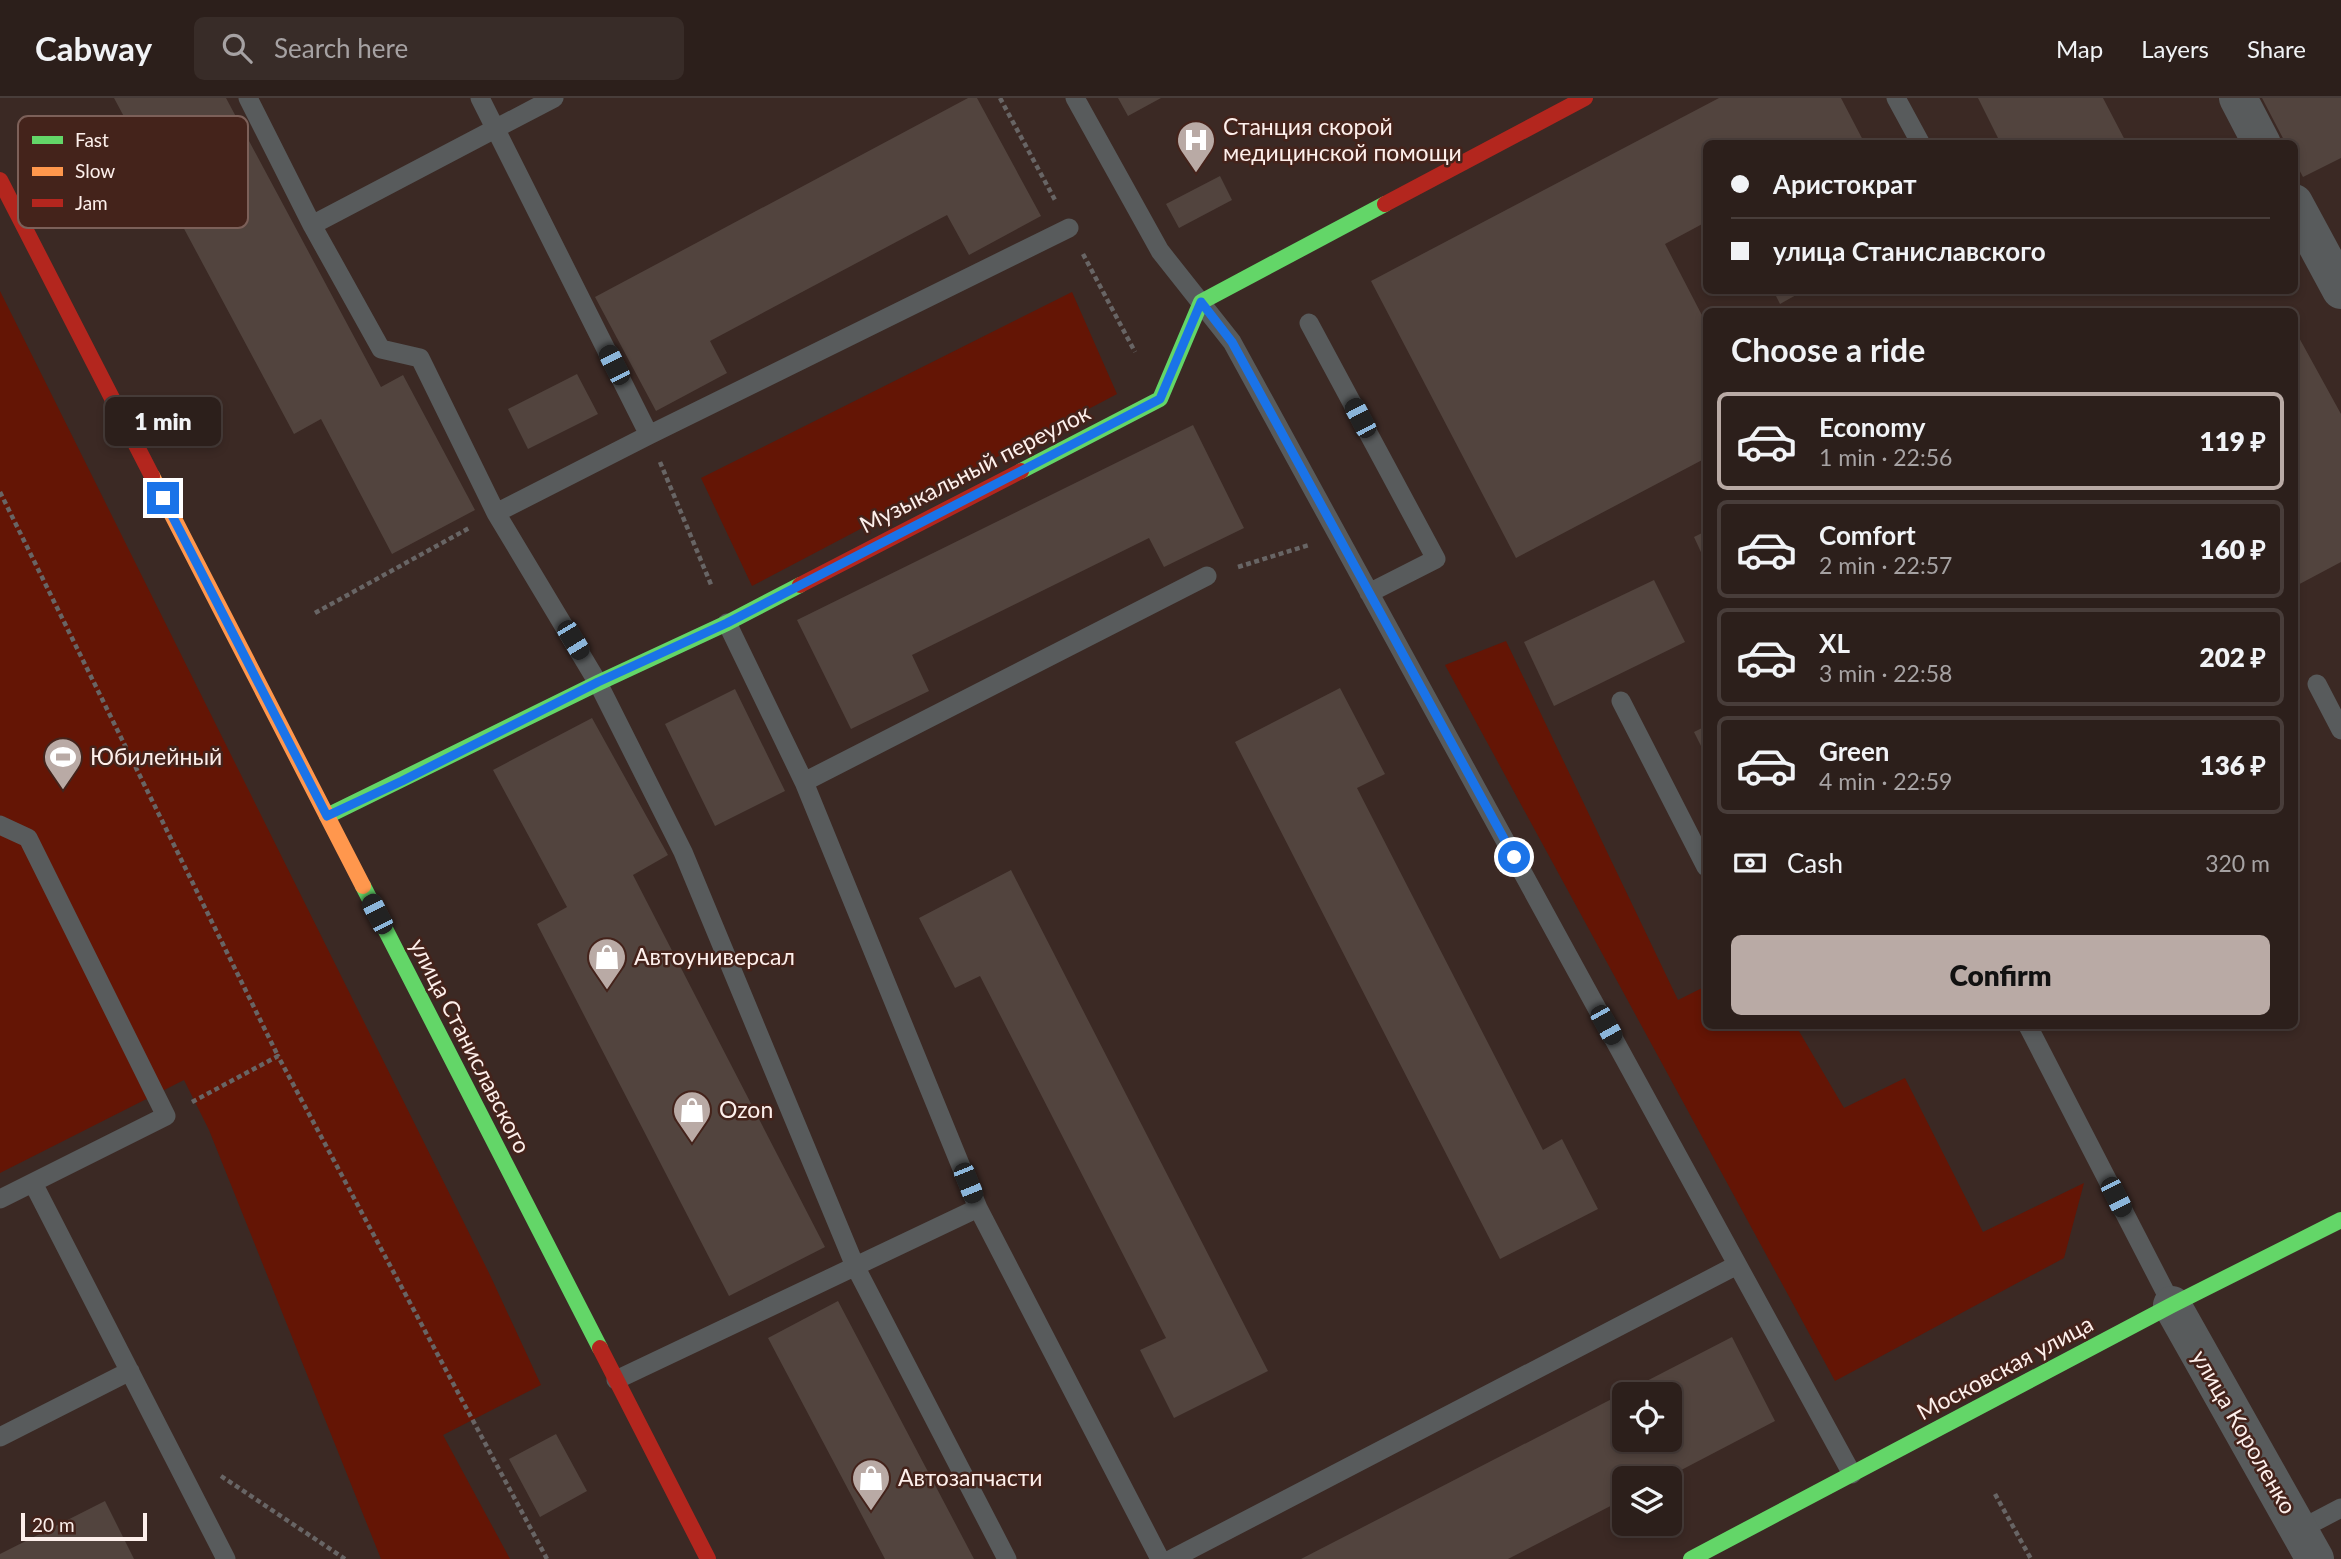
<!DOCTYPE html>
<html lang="en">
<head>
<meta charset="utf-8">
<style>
	body { margin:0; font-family:Lato,sans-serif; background:#382c28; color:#f1f3f6; height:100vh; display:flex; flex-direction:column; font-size:26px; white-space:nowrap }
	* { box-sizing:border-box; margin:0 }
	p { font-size:23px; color:#a6a2a3 }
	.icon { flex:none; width:38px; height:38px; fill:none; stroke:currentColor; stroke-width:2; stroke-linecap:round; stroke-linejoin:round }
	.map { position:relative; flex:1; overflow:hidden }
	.panel { position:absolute; left:1703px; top:210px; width:595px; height:721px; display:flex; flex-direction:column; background:#2c1f1b; border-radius:10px; box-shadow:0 4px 10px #0003,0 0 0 2px #483d3a }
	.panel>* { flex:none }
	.guide { position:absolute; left:1703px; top:42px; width:595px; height:154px; border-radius:10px; box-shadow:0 4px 10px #0003,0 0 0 2px #483d3a; display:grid; align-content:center; height:154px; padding:0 28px; background:#2c1f1b }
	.fabs { position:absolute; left:1612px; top:1284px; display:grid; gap:14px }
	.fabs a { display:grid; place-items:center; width:70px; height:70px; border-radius:10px; background:#2c1f1b; box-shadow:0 4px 10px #0003,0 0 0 2px #483d3a; font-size:35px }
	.scale { position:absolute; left:21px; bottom:18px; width:126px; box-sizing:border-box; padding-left:7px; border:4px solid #fdefeb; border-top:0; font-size:19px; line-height:24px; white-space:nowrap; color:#fdefeb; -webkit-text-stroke:5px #44231b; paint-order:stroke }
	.end { position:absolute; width:32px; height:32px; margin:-16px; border:9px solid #1a73e8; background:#fff; box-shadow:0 0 0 4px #fff }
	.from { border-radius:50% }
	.bubble { position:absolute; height:49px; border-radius:10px; background:#2c1f1b; box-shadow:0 4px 10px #0003,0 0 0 2px #483d3a; font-size:23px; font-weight:800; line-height:49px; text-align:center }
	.car { position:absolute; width:21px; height:42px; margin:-21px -10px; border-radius:9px; box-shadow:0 0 5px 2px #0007; background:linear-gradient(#222 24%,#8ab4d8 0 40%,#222 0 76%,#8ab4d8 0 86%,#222 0) }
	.guide b { display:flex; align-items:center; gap:24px; height:66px; font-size:26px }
	.guide b+b { border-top:2px solid #483d3a }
	.guide i { width:18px; height:18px; background:#f1f3f6 }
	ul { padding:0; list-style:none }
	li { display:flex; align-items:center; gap:21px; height:98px; margin:0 14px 10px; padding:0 14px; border:4px solid #483d3a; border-radius:10px }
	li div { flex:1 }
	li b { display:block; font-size:26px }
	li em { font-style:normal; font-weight:800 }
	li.selected { border-color:#b9aaa5 }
	li>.icon { width:63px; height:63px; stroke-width:1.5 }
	h2 { padding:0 28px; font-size:32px; line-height:84px }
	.pay { display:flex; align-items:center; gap:18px; height:77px; padding:0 28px; font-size:26px }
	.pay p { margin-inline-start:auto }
	.button { display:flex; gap:14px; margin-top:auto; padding:14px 28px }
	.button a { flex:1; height:80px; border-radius:10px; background:#b9aaa5; color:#111; font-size:28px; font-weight:800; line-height:80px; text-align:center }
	header { display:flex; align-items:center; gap:42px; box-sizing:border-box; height:98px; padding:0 35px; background:#2c1f1b; border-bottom:2px solid #483d3a }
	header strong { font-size:33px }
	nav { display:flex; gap:38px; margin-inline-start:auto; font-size:24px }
	.search { width:490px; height:63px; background:#382c28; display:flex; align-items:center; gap:18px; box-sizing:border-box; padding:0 24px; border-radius:10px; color:#a6a2a3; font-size:26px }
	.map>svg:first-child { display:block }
	.green { fill:#641505 }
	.building { fill:#52443e; fill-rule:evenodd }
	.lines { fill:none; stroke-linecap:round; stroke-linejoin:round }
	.path { stroke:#686565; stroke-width:4.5; stroke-dasharray:5 3.5; stroke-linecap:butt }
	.lane { stroke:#585b5c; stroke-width:19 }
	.street { stroke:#585b5c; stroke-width:38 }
	.fast { stroke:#63d668; stroke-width:16 }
	.slow { stroke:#ff974d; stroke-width:16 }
	.jam { stroke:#b3261e; stroke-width:16 }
	.route { stroke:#1a73e8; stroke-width:9 }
	.labels { text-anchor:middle; stroke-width:5; stroke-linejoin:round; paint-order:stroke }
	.poi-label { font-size:23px; fill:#fdefeb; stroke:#44231b; text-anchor:start }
	.street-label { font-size:23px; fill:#fdefeb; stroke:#44231b }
	.key { fill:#44231b; stroke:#7c6059; stroke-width:2 }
	.key-label { font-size:19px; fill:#fdefeb }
</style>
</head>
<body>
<header>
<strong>Cabway</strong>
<div class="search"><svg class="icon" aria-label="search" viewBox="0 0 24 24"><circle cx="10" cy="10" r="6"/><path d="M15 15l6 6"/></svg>Search here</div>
<nav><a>Map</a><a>Layers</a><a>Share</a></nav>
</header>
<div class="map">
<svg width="2341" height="1461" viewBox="0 0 2341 1461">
	<rect width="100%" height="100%" fill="#3b2924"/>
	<path class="green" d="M0,193L490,1177L541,1287L443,1337L510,1461H381L209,1032L184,982L0,1075Z
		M1072,194L1117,296L752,488L701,380Z
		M1506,543L1678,902L1706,888V928H1796L1844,1010L1905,980L1983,1134L2084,1085L2064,1160L1835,1283L1445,567Z"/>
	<path class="building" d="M114,0H226L381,289L403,277L475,412L392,456L321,321L294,336Z
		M968,0H977L1041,118L969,157L947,117L710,243L727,275L656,313L595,199Z
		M1118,0H1161L1128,18Z
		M1719,0H1841L1865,46H1706V124L1665,146L1706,225V360L1516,460L1371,183Z
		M1978,0H2103L2127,46H2001Z
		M2262,0H2341V60L2303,79L2294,62V46H2286Z
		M1220,78L1232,102L1179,130L1166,106Z
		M1773,192H1805L1780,206Z
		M2297,236L2341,316V464L2294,489V238Z
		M577,276L598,316L528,351L508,311Z
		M1193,327L1244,430L1164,469L1149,440L912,557L929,593L851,631L797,522Z
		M1706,433V465L1694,439Z
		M1654,482L1685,544L1554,608L1524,544Z
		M1340,590L1385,676L1357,690L1543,1052L1562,1041L1598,1111L1500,1161L1235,644Z
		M735,591L785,693L715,728L665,626Z
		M592,620L668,757L633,777L825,1149L729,1198L537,826L567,809L493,672Z
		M1706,628V658L1694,634Z
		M1011,772L1268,1273L1174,1320L1140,1252L1166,1240L980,878L955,890L919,820Z
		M838,1203L974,1461H885L768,1240Z
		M1732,1239L1775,1323L1664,1381H1624V1401L1508,1461H1301ZM1624,1297H1670V1342H1624Z
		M556,1336L587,1393L540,1419L509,1361Z
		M105,1403L134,1461H0V1456Z"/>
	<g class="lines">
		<path class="path" d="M1000,0L1055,102
			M1083,156L1135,254
			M660,364L712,489
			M0,394L278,958
			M1238,469L1309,447
			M315,515L471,429
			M192,1004L278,958L547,1461
			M221,1378L345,1461
			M1995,1396L2031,1461"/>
		<path class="lane" d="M248,0L312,127L381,251L420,260L496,415L598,585L683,754L855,1168L1007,1461
			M480,0L649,337
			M1075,0L1160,153L1232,244L1852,1376
			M1896,0L1921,46
			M312,127L554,0
			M1309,225L1436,461L1369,495
			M496,415L649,337L1069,130
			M727,525L804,684L978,1110L1160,1461
			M2317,586L2341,632
			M1621,603L1706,769
			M804,684L1207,478
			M0,727L28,740L166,1018L0,1101
			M2028,928L2172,1207
			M33,1085L226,1461
			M616,1282L978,1110
			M0,1339L130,1273
			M2299,1432L2341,1410
			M1172,1461L1737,1167"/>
		<path class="street" d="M2238,0L2262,46
			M2294,105L2341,192
			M2172,1207L2315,1461"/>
		<path class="fast" d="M1021,373L1160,301L1201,204L1385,106
			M327,718L598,585L727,525L800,487
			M363,788L600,1250
			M1691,1461L2172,1207L2341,1122"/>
		<path class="slow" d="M152,378L363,788"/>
		<path class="jam" d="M0,82L152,378
			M1385,106L1585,0
			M800,487L1021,373
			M600,1250L708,1461"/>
	</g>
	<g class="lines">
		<path class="route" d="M163,400L327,718L402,683L598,584L727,525L1160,301L1201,204L1232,244L1514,759"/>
	</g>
	<defs>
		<symbol id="hospital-pin" viewBox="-11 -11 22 30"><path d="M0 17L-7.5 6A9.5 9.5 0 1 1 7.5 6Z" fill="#b9aaa5" stroke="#44231b"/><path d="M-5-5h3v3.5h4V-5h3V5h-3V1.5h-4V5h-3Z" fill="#fff"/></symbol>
		<symbol id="stadium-pin" viewBox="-11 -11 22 30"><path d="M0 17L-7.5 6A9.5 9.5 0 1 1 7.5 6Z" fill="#b9aaa5" stroke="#44231b"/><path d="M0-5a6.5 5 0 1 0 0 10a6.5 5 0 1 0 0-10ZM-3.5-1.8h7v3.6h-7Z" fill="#fff"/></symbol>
		<symbol id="shop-pin" viewBox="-11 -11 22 30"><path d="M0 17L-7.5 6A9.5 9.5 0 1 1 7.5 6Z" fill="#b9aaa5" stroke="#44231b"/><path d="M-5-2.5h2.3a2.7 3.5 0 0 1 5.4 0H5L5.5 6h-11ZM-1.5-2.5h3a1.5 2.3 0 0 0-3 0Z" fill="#fff"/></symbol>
	</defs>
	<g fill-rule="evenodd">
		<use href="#hospital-pin" x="1174" y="20" width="44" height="60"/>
		<use href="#stadium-pin" x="41" y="637" width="44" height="60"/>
		<use href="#shop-pin" x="585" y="837" width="44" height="60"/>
		<use href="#shop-pin" x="670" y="990" width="44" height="60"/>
		<use href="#shop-pin" x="849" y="1358" width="44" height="60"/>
	</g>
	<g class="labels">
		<g class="poi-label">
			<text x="1223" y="37">Станция скорой<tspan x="1223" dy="26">медицинской помощи</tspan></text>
			<text x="90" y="667">Юбилейный</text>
			<text x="634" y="867">Автоуниверсал</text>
			<text x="719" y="1020">Ozon</text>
			<text x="898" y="1388">Автозапчасти</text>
		</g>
		<g class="street-label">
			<text transform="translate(975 371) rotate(-27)" y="8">Музыкальный переулок</text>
			<text transform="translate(470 948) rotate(63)" y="8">улица Станиславского</text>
			<text transform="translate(2005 1270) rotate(-28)" y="8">Московская улица</text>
			<text transform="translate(2244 1334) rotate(60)" y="8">улица Короленко</text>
		</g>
	</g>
	<rect x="18" y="18" width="230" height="112" rx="10" class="key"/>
	<rect x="32" y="38" width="31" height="8" fill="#63d668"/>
	<rect x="32" y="69" width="31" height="9" fill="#ff974d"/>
	<rect x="32" y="101" width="31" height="8" fill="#b3261e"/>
	<g class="key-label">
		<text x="75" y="49">Fast</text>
		<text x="75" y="80">Slow</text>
		<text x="75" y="112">Jam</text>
	</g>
</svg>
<div class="fabs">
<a><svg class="icon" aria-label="locate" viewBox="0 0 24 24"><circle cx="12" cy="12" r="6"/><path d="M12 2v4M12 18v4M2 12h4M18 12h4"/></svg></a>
<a><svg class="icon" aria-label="layers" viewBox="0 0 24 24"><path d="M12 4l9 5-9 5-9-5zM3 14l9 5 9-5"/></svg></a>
</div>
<div class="scale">20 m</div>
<i class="end from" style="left:1514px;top:759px"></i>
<i class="end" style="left:163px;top:400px"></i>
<div class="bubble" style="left:105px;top:299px;width:116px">1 min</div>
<i class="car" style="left:614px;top:267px;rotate:333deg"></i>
<i class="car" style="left:1360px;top:320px;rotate:332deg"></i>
<i class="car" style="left:573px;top:542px;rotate:149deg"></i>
<i class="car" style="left:377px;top:816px;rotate:333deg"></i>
<i class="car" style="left:1606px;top:927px;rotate:151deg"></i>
<i class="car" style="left:968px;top:1085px;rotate:158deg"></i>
<i class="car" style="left:2116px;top:1099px;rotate:153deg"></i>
<div class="guide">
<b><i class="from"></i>Аристократ</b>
<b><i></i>улица Станиславского</b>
</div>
<section class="panel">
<h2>Choose a ride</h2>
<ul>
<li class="selected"><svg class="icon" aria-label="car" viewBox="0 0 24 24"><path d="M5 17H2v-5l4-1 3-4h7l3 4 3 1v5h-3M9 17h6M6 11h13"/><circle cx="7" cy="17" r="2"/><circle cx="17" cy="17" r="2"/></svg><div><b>Economy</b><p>1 min · 22:56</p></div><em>119 ₽</em></li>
<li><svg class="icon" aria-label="car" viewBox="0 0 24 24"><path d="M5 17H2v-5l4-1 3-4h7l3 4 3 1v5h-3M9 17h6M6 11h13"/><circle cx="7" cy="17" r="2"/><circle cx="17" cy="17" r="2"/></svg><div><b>Comfort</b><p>2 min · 22:57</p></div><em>160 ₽</em></li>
<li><svg class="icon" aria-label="car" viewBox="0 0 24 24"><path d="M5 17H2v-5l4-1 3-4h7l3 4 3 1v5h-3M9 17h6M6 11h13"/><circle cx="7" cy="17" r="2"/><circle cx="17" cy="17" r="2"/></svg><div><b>XL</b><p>3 min · 22:58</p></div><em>202 ₽</em></li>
<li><svg class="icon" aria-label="car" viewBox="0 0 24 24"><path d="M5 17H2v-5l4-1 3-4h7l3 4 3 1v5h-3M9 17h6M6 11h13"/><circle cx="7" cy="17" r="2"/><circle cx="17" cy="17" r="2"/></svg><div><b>Green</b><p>4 min · 22:59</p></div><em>136 ₽</em></li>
</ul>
<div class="pay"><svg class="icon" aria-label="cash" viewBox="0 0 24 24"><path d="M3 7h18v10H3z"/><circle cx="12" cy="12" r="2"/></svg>Cash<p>320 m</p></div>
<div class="button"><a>Confirm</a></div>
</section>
</div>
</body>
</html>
